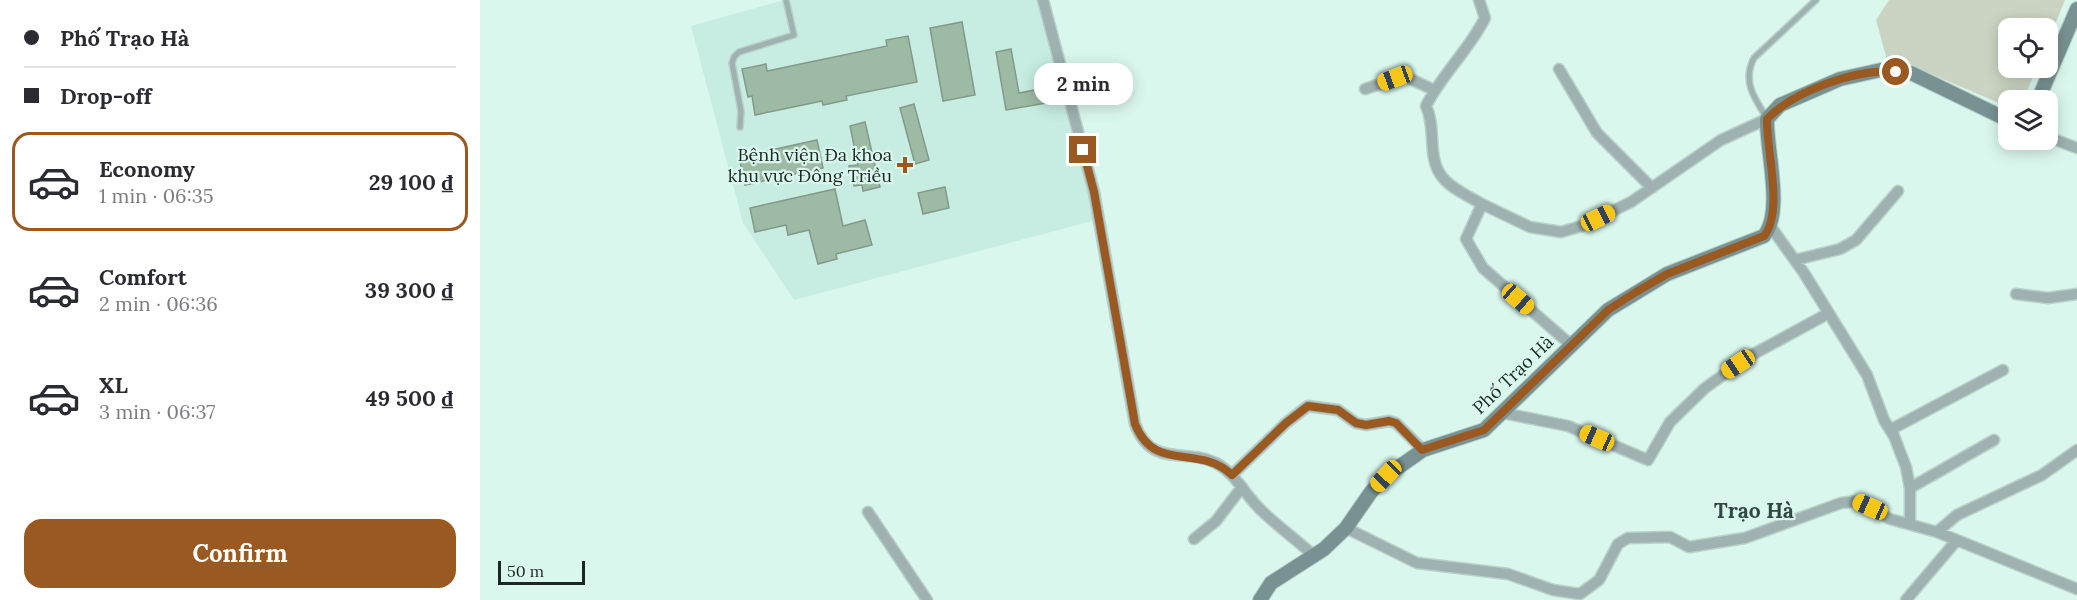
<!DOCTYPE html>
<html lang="en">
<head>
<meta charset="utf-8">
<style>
	body { margin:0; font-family:Lora,serif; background:#f7f7f7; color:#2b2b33; height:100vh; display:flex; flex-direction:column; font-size:22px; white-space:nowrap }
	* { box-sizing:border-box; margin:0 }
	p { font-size:20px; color:#7c7c81 }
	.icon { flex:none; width:33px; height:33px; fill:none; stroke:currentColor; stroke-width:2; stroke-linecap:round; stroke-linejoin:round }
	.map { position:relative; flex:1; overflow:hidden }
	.side { display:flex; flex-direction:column; background:#fff; width:480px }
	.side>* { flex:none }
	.guide { display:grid; align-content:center; height:132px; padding:0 24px; background:#fff }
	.buttons { position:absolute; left:1518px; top:18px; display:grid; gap:12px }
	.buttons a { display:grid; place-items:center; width:60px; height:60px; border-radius:12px; background:#fff; box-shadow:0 3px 15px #0003; font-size:30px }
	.scale { position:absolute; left:18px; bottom:15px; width:87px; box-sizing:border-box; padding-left:6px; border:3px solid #1c2724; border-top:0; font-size:16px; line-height:21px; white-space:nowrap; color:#1c2724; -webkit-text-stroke:4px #daf7ee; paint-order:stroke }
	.end { position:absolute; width:27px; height:27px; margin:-14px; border:8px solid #995921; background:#fff; box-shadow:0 0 0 3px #fff }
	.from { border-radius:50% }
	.bubble { position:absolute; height:42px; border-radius:18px; background:#fff; box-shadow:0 3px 15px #0003; font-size:20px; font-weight:800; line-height:42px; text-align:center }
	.car { position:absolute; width:18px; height:36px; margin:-18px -9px; border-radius:8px; box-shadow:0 0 4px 2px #0007; background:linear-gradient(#f5c518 24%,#345 0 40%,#f5c518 0 76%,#345 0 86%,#f5c518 0) }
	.guide b { display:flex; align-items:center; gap:21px; height:57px; font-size:22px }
	.guide b+b { border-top:2px solid #e1e1e2 }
	.guide i { width:15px; height:15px; background:#2b2b33 }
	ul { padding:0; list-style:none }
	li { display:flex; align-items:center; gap:18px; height:99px; margin:0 12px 9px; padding:0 12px; border:3px solid transparent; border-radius:18px }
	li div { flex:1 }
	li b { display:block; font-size:22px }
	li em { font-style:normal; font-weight:800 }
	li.active { border-color:#995921 }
	li>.icon { width:54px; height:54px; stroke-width:1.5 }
	.action { display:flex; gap:12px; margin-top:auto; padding:12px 24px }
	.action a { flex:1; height:69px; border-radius:18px; background:#995921; color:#fff; font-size:24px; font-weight:800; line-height:69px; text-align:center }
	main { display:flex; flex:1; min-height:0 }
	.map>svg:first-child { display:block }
	.built { fill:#c7ede2 }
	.green { fill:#cbd4c2 }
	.building { fill:#9dbaa4; stroke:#85998a; stroke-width:1.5 }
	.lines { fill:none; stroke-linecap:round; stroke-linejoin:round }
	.lane-casing { stroke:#b8d2ca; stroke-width:8 }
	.street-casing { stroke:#b8d2ca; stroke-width:13 }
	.secondary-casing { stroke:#b8d2ca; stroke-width:16 }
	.lane { stroke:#9fb1b1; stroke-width:5 }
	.street { stroke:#9fb1b1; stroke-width:10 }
	.secondary { stroke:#789293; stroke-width:14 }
	.route { stroke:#995921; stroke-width:8 }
	.poi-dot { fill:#995921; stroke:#daf7ee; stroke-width:2 }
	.labels { text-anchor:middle; stroke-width:4.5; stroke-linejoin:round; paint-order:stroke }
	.poi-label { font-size:18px; fill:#1c2724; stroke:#daf7ee; text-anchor:end }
	.street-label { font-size:18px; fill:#1c2724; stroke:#daf7ee }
	.quarter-label { font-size:21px; font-weight:bold; fill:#304842; stroke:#daf7ee }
</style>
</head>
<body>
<main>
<section class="side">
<div class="guide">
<b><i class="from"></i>Phố Trạo Hà</b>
<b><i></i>Drop-off</b>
</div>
<ul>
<li class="active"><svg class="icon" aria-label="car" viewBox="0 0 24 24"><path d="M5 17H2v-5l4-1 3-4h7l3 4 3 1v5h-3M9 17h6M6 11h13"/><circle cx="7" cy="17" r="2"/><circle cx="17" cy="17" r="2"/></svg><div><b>Economy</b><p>1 min · 06:35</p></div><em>29 100 ₫</em></li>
<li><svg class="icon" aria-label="car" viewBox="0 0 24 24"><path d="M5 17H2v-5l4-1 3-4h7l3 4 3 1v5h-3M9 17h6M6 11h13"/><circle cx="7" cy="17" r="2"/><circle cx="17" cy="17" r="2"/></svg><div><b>Comfort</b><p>2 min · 06:36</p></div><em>39 300 ₫</em></li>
<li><svg class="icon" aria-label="car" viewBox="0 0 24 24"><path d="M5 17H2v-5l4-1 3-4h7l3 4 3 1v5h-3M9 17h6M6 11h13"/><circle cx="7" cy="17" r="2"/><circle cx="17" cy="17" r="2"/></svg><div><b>XL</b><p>3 min · 06:37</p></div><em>49 500 ₫</em></li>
</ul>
<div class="action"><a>Confirm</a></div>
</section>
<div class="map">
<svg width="1597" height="600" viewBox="0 0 1597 600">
	<rect width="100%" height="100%" fill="#daf7ee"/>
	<path class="built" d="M304,0H562L616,220L314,300L263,223L211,26Z"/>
	<path class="green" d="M1409,0H1585L1568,42V28H1528V68H1557L1543,100H1528V107L1428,64L1407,60L1396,20Z"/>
	<path class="building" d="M482,22L495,95L463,101L450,28Z
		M428,36L437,82L366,96L367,100L343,105L342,101L275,115L272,96L268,97L262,69L286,64L287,71L407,46L406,40Z
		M531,49L539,93L565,88L567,103L526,110L516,52Z
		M434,104L449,160L435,164L420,108Z
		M385,122L400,187L383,191L382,185L374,186L369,166L378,165L370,126Z
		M337,140L343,168L265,185L259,157Z
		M465,187L469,208L443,214L438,193Z
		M355,189L363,226L385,220L392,245L356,254L357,259L338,264L329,230L308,235L306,225L275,232L270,208Z"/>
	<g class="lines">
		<defs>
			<path id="lane" d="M1287,118C1274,98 1262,81 1274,58L1336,0
				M260,127L261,111L252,63L254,57L259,52L314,35L306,0"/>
			<path id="street" d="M563,0L614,192L655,424C672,469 703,447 736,463C756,474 765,495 781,510C797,526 816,539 833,555
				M999,0L1005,18C989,50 962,74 946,106C957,129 946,158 963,178C972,189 990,197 1002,204L986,239L1003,268L1091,345
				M1079,69L1117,133L1172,188
				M885,89L924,76L954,90
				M1568,137L1597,148
				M1002,204L1050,227L1081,232L1102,226L1151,202L1241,140L1287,119
				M1291,227L1324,273L1387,375L1404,420L1414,436L1426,467L1430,488V523
				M1315,260L1360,249L1376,240L1418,191
				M1536,294L1568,298L1597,294
				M1023,413L1088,426L1168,460L1190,422L1225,388L1270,356L1349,313
				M1410,430L1523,370
				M752,475L806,423L828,406L858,410L876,423L886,425L909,421L916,423L943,450
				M1430,488L1514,440
				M388,512L447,600
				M866,528L937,563L1028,574L1073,590L1100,594L1119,580L1138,544L1148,538L1190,537L1209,547L1265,538L1361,503L1378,501L1410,519L1457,532L1597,589
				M1457,532L1477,515L1562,475L1597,450
				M714,539L736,521L762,487
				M1426,600L1477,540"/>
			<path id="secondary" d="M1558,100L1597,9
				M780,600L791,583L844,549L866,528L891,492L906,476L943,450L1004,430L1128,310L1187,274L1284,236C1304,211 1286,150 1287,119L1300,105L1360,79L1401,70L1431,73L1528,120"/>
		</defs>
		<use href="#lane" class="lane-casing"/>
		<use href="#street" class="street-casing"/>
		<use href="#secondary" class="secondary-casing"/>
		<use href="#lane" class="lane"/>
		<use href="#street" class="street"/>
		<use href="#secondary" class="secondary"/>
	</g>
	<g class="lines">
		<path class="route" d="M603,150L614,192L655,424C675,474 718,443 752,475L806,423L828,406L858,410L876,423L886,425L909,421L916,423L942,450L1004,430L1128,310L1156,292L1187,274L1284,236C1304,211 1286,150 1287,119C1314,91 1377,68 1416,72"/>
	</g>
	<path class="poi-dot" d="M422 156h6v6h6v6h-6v6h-6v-6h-6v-6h6z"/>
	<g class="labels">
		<g class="poi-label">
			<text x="412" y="161">Bệnh viện Đa khoa<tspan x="412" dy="21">khu vực Đông Triều</tspan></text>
		</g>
		<g class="street-label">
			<text transform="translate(1033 375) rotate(-44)" y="6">Phố Trạo Hà</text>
		</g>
		<g class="quarter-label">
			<text x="1274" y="518">Trạo Hà</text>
		</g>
	</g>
</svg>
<div class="buttons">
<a><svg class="icon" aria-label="locate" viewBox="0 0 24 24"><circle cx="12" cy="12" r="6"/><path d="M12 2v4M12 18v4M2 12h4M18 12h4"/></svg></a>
<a><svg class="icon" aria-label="layers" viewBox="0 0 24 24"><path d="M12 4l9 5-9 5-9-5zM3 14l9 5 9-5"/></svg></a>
</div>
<div class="scale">50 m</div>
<i class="end from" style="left:1416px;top:72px"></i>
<i class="end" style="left:603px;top:150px"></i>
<div class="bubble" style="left:554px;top:63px;width:99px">2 min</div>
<i class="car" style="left:915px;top:78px;rotate:250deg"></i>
<i class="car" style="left:1118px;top:218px;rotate:64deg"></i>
<i class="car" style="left:1038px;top:299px;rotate:131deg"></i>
<i class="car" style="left:1258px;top:364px;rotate:236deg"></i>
<i class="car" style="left:1117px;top:438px;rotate:294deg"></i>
<i class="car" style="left:906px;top:476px;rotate:224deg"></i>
<i class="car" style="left:1390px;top:507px;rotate:294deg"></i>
</div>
</main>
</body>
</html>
